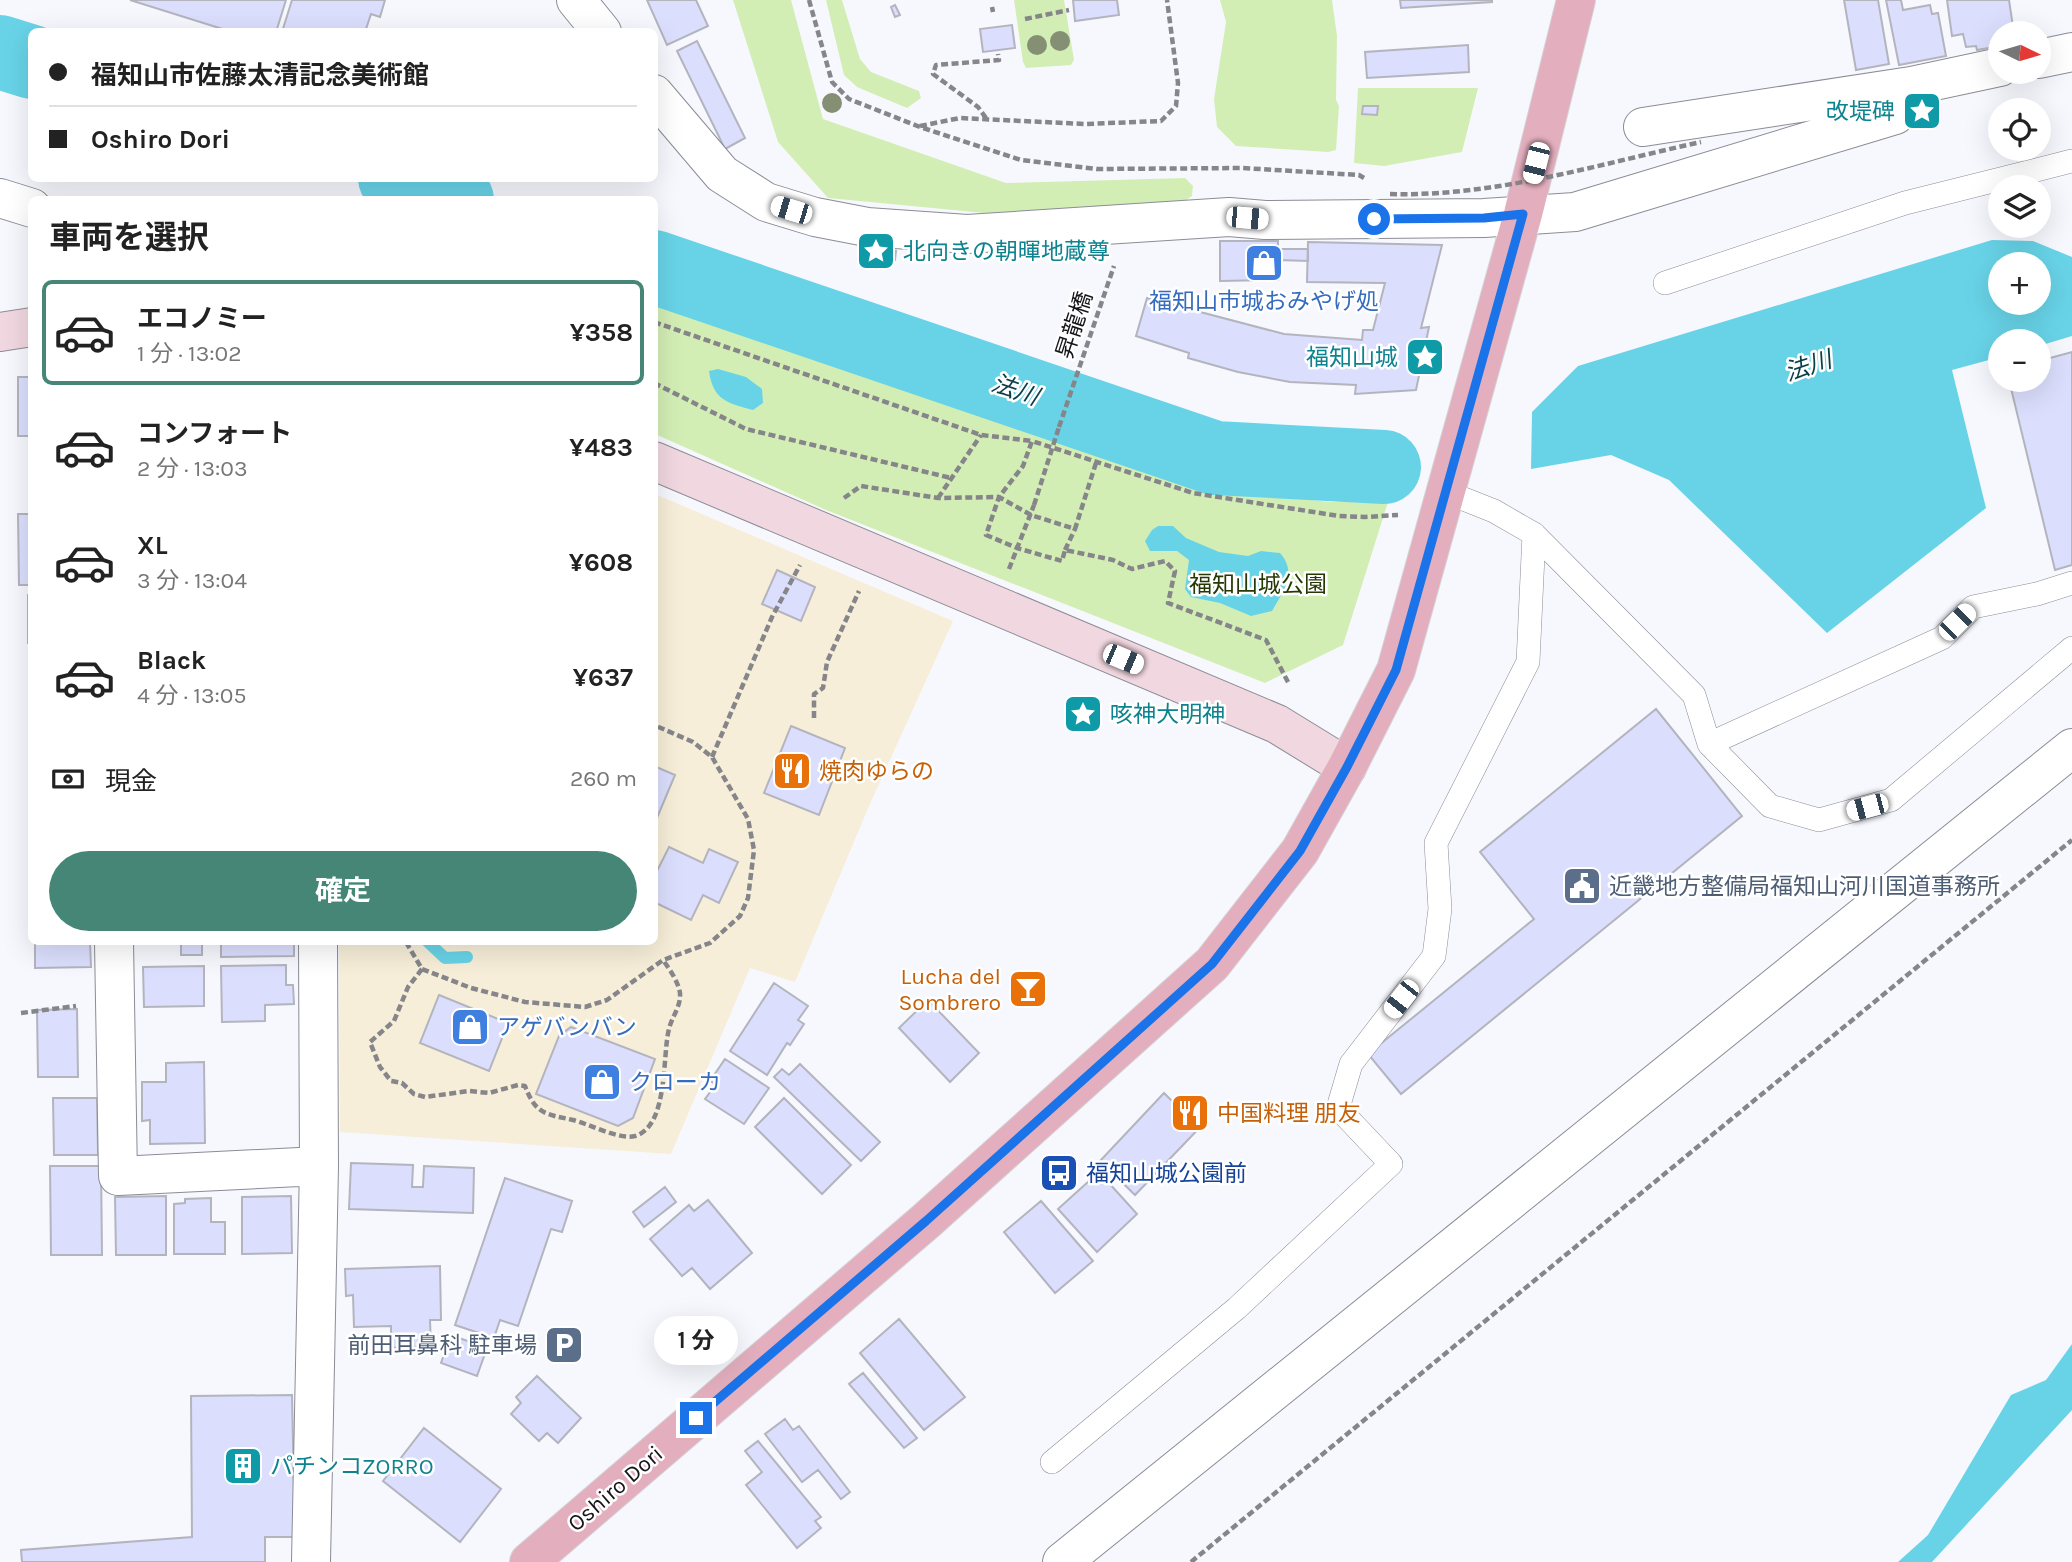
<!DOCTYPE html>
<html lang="ja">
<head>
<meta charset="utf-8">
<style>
	body { margin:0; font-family:Karla,"Noto Sans JP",sans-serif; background:#f6f6f6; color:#222; height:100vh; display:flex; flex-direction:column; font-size:26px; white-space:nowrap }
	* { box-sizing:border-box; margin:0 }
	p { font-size:23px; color:#767676 }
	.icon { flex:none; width:38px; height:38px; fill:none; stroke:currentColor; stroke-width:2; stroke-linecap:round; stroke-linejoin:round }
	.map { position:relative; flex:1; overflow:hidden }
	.sheet { position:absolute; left:28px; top:196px; width:630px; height:749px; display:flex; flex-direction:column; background:#fff; border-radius:10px; box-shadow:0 7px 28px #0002 }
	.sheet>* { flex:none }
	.hud { position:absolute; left:28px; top:28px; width:630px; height:154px; border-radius:10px; box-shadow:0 7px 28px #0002; display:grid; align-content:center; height:154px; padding:0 21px; background:#fff }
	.needle { width:46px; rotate:95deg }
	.controls { position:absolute; left:1988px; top:21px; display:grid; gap:14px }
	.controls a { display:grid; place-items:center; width:63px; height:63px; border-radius:50%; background:#fff; box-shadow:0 7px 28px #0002; font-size:35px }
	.end { position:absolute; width:32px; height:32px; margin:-16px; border:9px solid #1a73e8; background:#fff; box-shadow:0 0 0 4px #fff }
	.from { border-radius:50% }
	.bubble { position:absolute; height:49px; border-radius:24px; background:#fff; box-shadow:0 7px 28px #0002; font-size:23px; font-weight:700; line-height:49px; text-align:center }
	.car { position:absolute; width:21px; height:42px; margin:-21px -10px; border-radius:9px; box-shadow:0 0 5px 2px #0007; background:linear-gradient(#fff 24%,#345 0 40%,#fff 0 76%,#345 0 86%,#fff 0) }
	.hud b { display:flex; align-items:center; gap:24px; height:66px; font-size:26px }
	.hud b+b { border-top:2px solid #e0e0e0 }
	.hud i { width:18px; height:18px; background:#222 }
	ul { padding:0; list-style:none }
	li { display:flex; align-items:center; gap:21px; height:105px; margin:0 14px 10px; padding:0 7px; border:4px solid transparent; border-radius:10px }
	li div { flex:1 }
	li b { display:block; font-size:26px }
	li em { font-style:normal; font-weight:700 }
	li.active { border-color:#458677 }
	li>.icon { width:63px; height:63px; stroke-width:1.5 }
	h2 { padding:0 21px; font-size:32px; line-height:84px }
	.pay { display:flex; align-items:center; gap:18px; height:77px; padding:0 21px; font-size:26px }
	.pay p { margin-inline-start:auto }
	.button { display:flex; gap:14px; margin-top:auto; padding:14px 21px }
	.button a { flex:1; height:80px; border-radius:42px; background:#458677; color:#fff; font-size:28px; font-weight:700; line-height:80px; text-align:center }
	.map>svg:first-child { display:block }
	.commercial { fill:#f6eed8 }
	.green { fill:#d3eeb5 }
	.water { fill:#68d3e7; fill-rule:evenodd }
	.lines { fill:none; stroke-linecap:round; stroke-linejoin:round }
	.stream { stroke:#68d3e7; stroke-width:12 }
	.river { stroke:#68d3e7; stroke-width:74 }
	.building { fill:#dbdffd; stroke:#b3b4be; stroke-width:2 }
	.lane-casing { stroke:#8b8c96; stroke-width:24 }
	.street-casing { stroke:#8b8c96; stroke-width:40 }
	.secondary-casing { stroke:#8b8c96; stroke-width:40 }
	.primary-casing { stroke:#d5d5d6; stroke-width:40 }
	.path { stroke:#85858a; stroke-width:4.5; stroke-dasharray:7 3.5; stroke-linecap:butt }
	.lane { stroke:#fff; stroke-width:23 }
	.street { stroke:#fff; stroke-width:38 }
	.secondary { stroke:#f1d7df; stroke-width:38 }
	.primary { stroke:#e3afbf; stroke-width:38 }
	.path-bridge { stroke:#85858a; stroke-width:4.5; stroke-dasharray:7 3.5; stroke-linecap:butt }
	.tree { fill:#848f74 }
	.route { stroke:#1a73e8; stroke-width:9 }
	.labels { text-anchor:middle; stroke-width:5; stroke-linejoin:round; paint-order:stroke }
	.culture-label { font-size:23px; fill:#0d838f; stroke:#fff; text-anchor:start }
	.shop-label { font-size:23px; fill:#366cbe; stroke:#fff; text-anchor:start }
	.street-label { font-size:23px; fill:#151519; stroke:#fff }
	.park-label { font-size:23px; fill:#263904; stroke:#fff }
	.food-label { font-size:23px; fill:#c56008; stroke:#fff; text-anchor:start }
	.service-label { font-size:23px; fill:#4e5e75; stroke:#fff; text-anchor:start }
	.transit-label { font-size:23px; fill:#164399; stroke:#fff; text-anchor:start }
	.water-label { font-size:24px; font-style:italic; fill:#0b3f47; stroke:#fff }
</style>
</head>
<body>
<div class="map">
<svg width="2072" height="1562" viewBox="0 0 2072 1562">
	<rect width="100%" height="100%" fill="#f7f8fe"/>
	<path class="commercial" d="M655,494L953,621L869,806L795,982L750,968L671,1154L340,1132L339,942H654Z"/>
	<path class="green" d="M733,0H791L823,119L1006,183L1185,178L1193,186L1192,196L1183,202L1016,216L828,198L778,142Z
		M826,0H842L860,59L871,72L919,91L921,98L907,108L857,87L844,75Z
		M1014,0H1064L1074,60L1071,65L1026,68L1023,62Z
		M1220,0H1332L1337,36L1336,100L1339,106L1336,150L1328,152L1236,146L1217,127L1214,99L1226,22Z
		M1358,88H1478L1462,152L1384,166L1354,163Z
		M655,303L1250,493L1329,502H1388L1343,645L1265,683L826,510L655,434Z"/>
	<path class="water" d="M1992,240L2033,241L2072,257V336L2039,346V341H2000V357L1952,370L1986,508L1827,633L1669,480L1611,455L1531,469L1532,412L1578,366ZM2000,264H2039V303H2000Z
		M718,369L746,377L762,389L763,403L753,410C727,403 713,400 709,371Z
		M1158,526H1173L1186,538L1219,552L1248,556L1261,551L1280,553C1298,573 1283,592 1272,611L1251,616L1220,603L1191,597L1185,589L1189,560L1177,551H1150L1145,541L1152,530Z
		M2072,1344V1410L1932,1562H1898L1928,1535L2011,1395L2046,1380Z"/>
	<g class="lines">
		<path class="stream" d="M428,942L445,958L467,957"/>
		<path class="river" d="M0,52L32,62
			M395,178L457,200
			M654,267L1215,458L1384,467"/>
	</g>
	<path class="building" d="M130,0H286L276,32H232Z
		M292,0H385L380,17L371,14L365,32H282Z
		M647,0H696L708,26L667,45Z
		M1073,0H1117L1119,15L1075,21Z
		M1400,0H1492V2L1401,8Z
		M1844,0H1878L1889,64L1856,70Z
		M1886,0H1901L1903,10L1930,5L1932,14L1938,13L1946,56L1899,65Z
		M1947,0H2009L2014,33H2000V46L1977,50L1976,46L1966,47L1963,34L1952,36Z
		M895,5L900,15L895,17L891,7Z
		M1012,25L1015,48L983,52L980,29Z
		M697,41L745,138L725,149L677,51Z
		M1468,45L1469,72L1367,78L1365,52Z
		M1363,106H1378L1377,115L1362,114Z
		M871,240L882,241L879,263H869Z
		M1220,241H1278V280L1220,281Z
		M1308,242L1442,245L1421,328L1429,327L1416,390L1355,394L1356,385L1290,382L1238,372L1188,358L1189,353L1136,336L1147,298L1284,334L1362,340L1363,330H1373L1385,283L1307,282Z
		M1278,249H1308V261L1278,260Z
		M885,250L896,251L895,260L885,259Z
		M2072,352V565L2055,570L2009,380H2039V361Z
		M18,377H32V436H18Z
		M18,514H32V585H19Z
		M777,570L815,587L801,621L762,604Z
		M28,595H32V643H28Z
		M30,673H32V741H31Z
		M1656,709L1742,816L1401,1094L1368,1054L1534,919L1480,852Z
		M791,726L845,748L819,815L764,793Z
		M654,766L675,775L654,825Z
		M669,847L703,863L709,849L738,862L719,903L703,895L691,920L654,902V877Z
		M35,942H90L91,967L35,968Z
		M181,942H202V955H181Z
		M221,942H294V956L221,957Z
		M286,965V985H293L294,1004L265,1005V1021L222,1022L221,966Z
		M204,966V1006L144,1007L143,967Z
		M774,983L808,1006L798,1020L804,1024L790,1045L787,1043L767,1075L730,1051Z
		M439,995L508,1023L489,1071L420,1043Z
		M928,1000L979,1053L950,1082L899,1028Z
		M77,1009L78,1077H38L37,1010Z
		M571,1027L655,1059L633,1118L618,1126L536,1094L559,1036Z
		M725,1059L769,1088L744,1124L705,1099L716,1084L710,1081Z
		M204,1062L205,1143L150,1144V1120L142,1121V1082H166V1063Z
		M800,1064L880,1142L861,1161L774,1077L782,1069L789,1075Z
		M1164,1093L1177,1106L1184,1099L1207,1120L1135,1195L1100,1161Z
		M53,1098H97L98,1155H54Z
		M784,1098L851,1165L822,1194L755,1127Z
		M351,1163L413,1165L412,1187H423L424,1166L474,1168L473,1213L349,1209Z
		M50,1166H101L102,1255H51Z
		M1099,1172L1137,1214L1097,1252L1058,1209Z
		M505,1178L572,1201L562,1232L551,1229L518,1326L500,1320L494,1338L455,1325Z
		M665,1187L676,1202L644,1227L633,1212Z
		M166,1196V1255H116L115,1197Z
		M291,1196L292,1253L242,1254V1197Z
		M211,1198V1222H225V1254H174V1204L185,1203V1199Z
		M708,1200L752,1253L710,1289L692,1268L682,1276L650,1239L689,1205L694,1211Z
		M1041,1201L1093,1261L1055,1293L1004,1232Z
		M440,1266L441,1320H430L431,1347L391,1348V1326L354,1327L353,1295L346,1296L345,1269Z
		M899,1319L965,1397L924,1430L860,1353Z
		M451,1335L487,1348L477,1376L441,1363Z
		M863,1373L917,1438L904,1448L849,1384Z
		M537,1376L581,1418L558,1443L547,1433L539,1441L511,1414L521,1403L516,1397Z
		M292,1395L295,1537H265V1562H22L21,1550L192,1537L191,1396Z
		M785,1419L793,1430L799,1426L850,1492L841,1499L818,1470L802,1482L765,1434Z
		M424,1428L501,1489L460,1542L383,1481Z
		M758,1441L821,1517L815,1521L821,1528L797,1548L746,1485L762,1472L745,1451Z"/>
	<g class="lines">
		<defs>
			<path id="lane" d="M1665,283L1905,203L2072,161
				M1534,534L1694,695L1709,744L1770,806L1819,820L1891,800L2072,648
				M1709,744L1942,638L1973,607L2037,594L2072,583
				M1052,1462L1237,1308L1391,1164L1338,1108L1351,1064L1434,956L1440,909L1436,843L1528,662L1534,534L1494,511L1446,492"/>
			<path id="street" d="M576,0L602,32
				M2039,59L2072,52
				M654,94L722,174L766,202L815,217L867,227L967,234L1229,217L1265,220L1484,218L1575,212L1895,115L1911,86L2000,67
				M1643,127L1911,86
				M0,198L32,208
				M114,942L118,1176L319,1166
				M311,1562L319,1166L318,942
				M1062,1562L2072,748"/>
			<path id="secondary" d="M0,332L32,327
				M654,461L1277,724L1347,767"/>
			<path id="primary" d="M529,1562L926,1221L1212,964L1300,851L1347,767L1396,670L1523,214L1576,0"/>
		</defs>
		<use href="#lane" class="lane-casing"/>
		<use href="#street" class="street-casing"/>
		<use href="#secondary" class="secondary-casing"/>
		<use href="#primary" class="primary-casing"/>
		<path class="path" d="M809,0L832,82L849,99L920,127L1021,160L1097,169L1242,168L1359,175L1364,178
			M992,7L993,12
			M1025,19L1069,10
			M986,118L978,107L933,74L936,65L999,60L998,54
			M920,126L960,118L1085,124L1161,121L1176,106L1178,83L1167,0
			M654,322L981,435L1032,441
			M654,383L746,429L951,478
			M1059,427L1114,266
			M1096,463L1075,529L1031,515L999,497L1023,466L1032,441L1193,493L1339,516L1365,517L1398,515
			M844,498L861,486L938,498L999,497L986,535L1017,548L1062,561L1065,550L1113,560L1132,569L1165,561L1175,571L1168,603L1266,640L1289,684
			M938,498L981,435
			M1065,550L1075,529
			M1009,569L1034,505
			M814,718V694L823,688L827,662L859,591
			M712,757L772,617L800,565
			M406,942L422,969L471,988L525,1002L585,1007L607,1000L663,960L710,943L740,916L748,898L754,850L748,819L712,757L693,742L654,725
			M422,969L408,987L394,1021L370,1042L380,1067L391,1081L402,1083L414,1094L425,1097L469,1091L489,1093L518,1085L525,1086C536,1115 546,1114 573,1120C589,1124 619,1140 635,1136C669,1126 662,1055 669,1029C672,1016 681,1007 680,993C678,981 670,970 663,960
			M21,1013L76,1006
			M1191,1562L2072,840"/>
		<use href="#lane" class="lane"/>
		<use href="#street" class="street"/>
		<use href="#secondary" class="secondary"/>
		<use href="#primary" class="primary"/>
		<path class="path-bridge" d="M1390,194C1495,197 1599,164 1701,142
			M1034,505L1059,427"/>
	</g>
	<g class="tree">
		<circle cx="1060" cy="41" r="10"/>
		<circle cx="1037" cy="45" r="10"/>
		<circle cx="832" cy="103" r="10"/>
	</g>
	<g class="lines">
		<path class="route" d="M696,1418L926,1221L1212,964L1300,851L1347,767L1396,670L1523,214L1484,218L1374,219"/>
	</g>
	<defs>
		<symbol id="sight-square" viewBox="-11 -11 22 22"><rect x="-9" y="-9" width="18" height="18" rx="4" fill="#0f9aa8" stroke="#fff"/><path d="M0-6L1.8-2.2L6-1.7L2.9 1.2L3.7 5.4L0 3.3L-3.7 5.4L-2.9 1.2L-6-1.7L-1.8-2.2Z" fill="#fff"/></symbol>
		<symbol id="shop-square" viewBox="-11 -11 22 22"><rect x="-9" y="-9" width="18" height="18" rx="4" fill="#3f7fe0" stroke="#fff"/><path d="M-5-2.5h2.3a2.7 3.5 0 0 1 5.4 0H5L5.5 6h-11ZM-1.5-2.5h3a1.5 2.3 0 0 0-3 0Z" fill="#fff"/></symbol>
		<symbol id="restaurant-square" viewBox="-11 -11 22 22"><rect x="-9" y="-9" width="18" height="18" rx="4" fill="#e8710a" stroke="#fff"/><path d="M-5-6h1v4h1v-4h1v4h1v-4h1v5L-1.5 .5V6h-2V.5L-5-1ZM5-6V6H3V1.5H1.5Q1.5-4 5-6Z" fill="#fff"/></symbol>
		<symbol id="civic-square" viewBox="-11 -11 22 22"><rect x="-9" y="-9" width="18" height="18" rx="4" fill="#5c6f8a" stroke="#fff"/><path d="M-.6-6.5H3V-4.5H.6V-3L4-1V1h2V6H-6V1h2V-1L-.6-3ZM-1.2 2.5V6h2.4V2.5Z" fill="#fff"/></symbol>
		<symbol id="bar-square" viewBox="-11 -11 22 22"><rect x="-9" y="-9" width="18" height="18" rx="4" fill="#e8710a" stroke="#fff"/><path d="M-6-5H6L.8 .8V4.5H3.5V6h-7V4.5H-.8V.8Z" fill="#fff"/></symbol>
		<symbol id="bus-square" viewBox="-11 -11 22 22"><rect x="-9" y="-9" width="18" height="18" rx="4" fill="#1a4fb4" stroke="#fff"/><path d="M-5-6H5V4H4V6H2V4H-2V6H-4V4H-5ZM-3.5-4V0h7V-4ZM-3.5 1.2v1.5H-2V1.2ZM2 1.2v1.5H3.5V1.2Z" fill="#fff"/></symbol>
		<symbol id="parking-square" viewBox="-11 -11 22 22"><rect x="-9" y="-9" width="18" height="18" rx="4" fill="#5c6f8a" stroke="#fff"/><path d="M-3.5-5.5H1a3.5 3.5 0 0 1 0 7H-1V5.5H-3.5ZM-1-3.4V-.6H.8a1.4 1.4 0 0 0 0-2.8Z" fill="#fff"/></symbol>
		<symbol id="building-square" viewBox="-11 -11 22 22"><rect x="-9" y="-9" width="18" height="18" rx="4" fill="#0f9aa8" stroke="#fff"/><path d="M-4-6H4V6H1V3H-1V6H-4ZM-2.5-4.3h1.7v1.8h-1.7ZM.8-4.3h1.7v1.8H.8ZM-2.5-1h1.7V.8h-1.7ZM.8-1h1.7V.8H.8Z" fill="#fff"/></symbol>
	</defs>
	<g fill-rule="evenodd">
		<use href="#sight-square" x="1900" y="89" width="44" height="44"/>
		<use href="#sight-square" x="854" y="229" width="44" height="44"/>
		<use href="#shop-square" x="1242" y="241" width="44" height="44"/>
		<use href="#sight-square" x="1403" y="335" width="44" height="44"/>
		<use href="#sight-square" x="1061" y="692" width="44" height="44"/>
		<use href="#restaurant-square" x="770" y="749" width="44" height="44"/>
		<use href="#civic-square" x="1560" y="864" width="44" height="44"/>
		<use href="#bar-square" x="1006" y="967" width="44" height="44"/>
		<use href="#shop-square" x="448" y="1005" width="44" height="44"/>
		<use href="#shop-square" x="580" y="1060" width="44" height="44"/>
		<use href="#restaurant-square" x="1168" y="1091" width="44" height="44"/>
		<use href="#bus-square" x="1037" y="1151" width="44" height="44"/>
		<use href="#parking-square" x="542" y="1323" width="44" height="44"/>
		<use href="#building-square" x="221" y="1444" width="44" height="44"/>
	</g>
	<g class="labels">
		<g class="culture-label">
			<text x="1895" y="119" text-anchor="end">改堤碑</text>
			<text x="903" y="259">北向きの朝暉地蔵尊</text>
			<text x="1398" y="365" text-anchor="end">福知山城</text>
			<text x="1110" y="722">咳神大明神</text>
			<text x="270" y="1474">パチンコZORRO</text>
		</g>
		<g class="shop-label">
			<text x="1264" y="309" text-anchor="middle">福知山市城おみやげ処</text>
			<text x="497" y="1035">アゲバンバン</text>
			<text x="629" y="1090">クローカ</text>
		</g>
		<g class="street-label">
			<text transform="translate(1074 325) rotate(-72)" y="8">昇龍橋</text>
			<text transform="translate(615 1488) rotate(-41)" y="8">Oshiro Dori</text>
		</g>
		<g class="park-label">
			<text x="1258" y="592">福知山城公園</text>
		</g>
		<g class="food-label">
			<text x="819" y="779">焼肉ゆらの</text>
			<text x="1001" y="984" text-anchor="end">Lucha del<tspan x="1001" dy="26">Sombrero</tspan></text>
			<text x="1217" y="1121">中国料理 朋友</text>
		</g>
		<g class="service-label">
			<text x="1609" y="894">近畿地方整備局福知山河川国道事務所</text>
			<text x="537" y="1353" text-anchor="end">前田耳鼻科 駐車場</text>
		</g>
		<g class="transit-label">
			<text x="1086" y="1181">福知山城公園前</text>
		</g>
		<g class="water-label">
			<text transform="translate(1808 366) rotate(-18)" y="8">法川</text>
			<text transform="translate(1015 390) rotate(19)" y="8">法川</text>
		</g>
	</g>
</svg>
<div class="controls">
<a><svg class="needle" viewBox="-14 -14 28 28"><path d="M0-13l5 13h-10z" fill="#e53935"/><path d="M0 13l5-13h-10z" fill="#767676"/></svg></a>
<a><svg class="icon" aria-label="locate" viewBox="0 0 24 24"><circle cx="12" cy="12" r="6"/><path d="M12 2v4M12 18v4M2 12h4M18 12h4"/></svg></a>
<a><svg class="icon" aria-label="layers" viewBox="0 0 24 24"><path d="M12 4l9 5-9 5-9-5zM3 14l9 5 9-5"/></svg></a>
<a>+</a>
<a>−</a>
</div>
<i class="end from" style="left:1374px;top:219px"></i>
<i class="end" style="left:696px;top:1418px"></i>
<div class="bubble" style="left:654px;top:1316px;width:84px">1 分</div>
<i class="car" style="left:1536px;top:163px;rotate:194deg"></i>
<i class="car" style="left:791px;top:210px;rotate:287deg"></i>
<i class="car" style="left:1247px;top:218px;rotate:95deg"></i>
<i class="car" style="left:1957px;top:622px;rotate:45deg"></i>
<i class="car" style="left:1123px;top:659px;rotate:113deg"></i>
<i class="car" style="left:1867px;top:807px;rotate:255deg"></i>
<i class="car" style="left:1401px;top:999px;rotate:218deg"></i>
<div class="hud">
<b><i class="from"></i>福知山市佐藤太清記念美術館</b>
<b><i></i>Oshiro Dori</b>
</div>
<section class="sheet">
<h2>車両を選択</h2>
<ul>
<li class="active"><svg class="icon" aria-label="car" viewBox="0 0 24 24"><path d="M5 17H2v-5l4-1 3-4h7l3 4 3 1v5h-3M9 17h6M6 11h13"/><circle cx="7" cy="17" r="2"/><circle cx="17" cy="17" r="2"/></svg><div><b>エコノミー</b><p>1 分 · 13:02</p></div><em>¥358</em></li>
<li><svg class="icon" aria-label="car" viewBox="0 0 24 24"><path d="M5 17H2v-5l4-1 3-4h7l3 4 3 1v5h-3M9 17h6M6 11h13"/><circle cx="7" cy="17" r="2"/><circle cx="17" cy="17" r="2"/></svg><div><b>コンフォート</b><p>2 分 · 13:03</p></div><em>¥483</em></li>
<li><svg class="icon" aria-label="car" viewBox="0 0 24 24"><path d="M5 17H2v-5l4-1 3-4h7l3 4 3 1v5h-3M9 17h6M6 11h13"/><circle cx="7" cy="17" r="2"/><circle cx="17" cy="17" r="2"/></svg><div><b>XL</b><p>3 分 · 13:04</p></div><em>¥608</em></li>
<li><svg class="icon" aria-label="car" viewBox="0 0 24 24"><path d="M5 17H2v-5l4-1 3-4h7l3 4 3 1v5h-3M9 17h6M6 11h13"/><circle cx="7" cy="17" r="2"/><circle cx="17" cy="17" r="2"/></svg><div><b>Black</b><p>4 分 · 13:05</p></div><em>¥637</em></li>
</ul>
<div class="pay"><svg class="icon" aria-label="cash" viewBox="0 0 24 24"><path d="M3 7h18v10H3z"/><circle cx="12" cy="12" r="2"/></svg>現金<p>260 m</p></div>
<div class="button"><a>確定</a></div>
</section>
</div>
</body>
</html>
